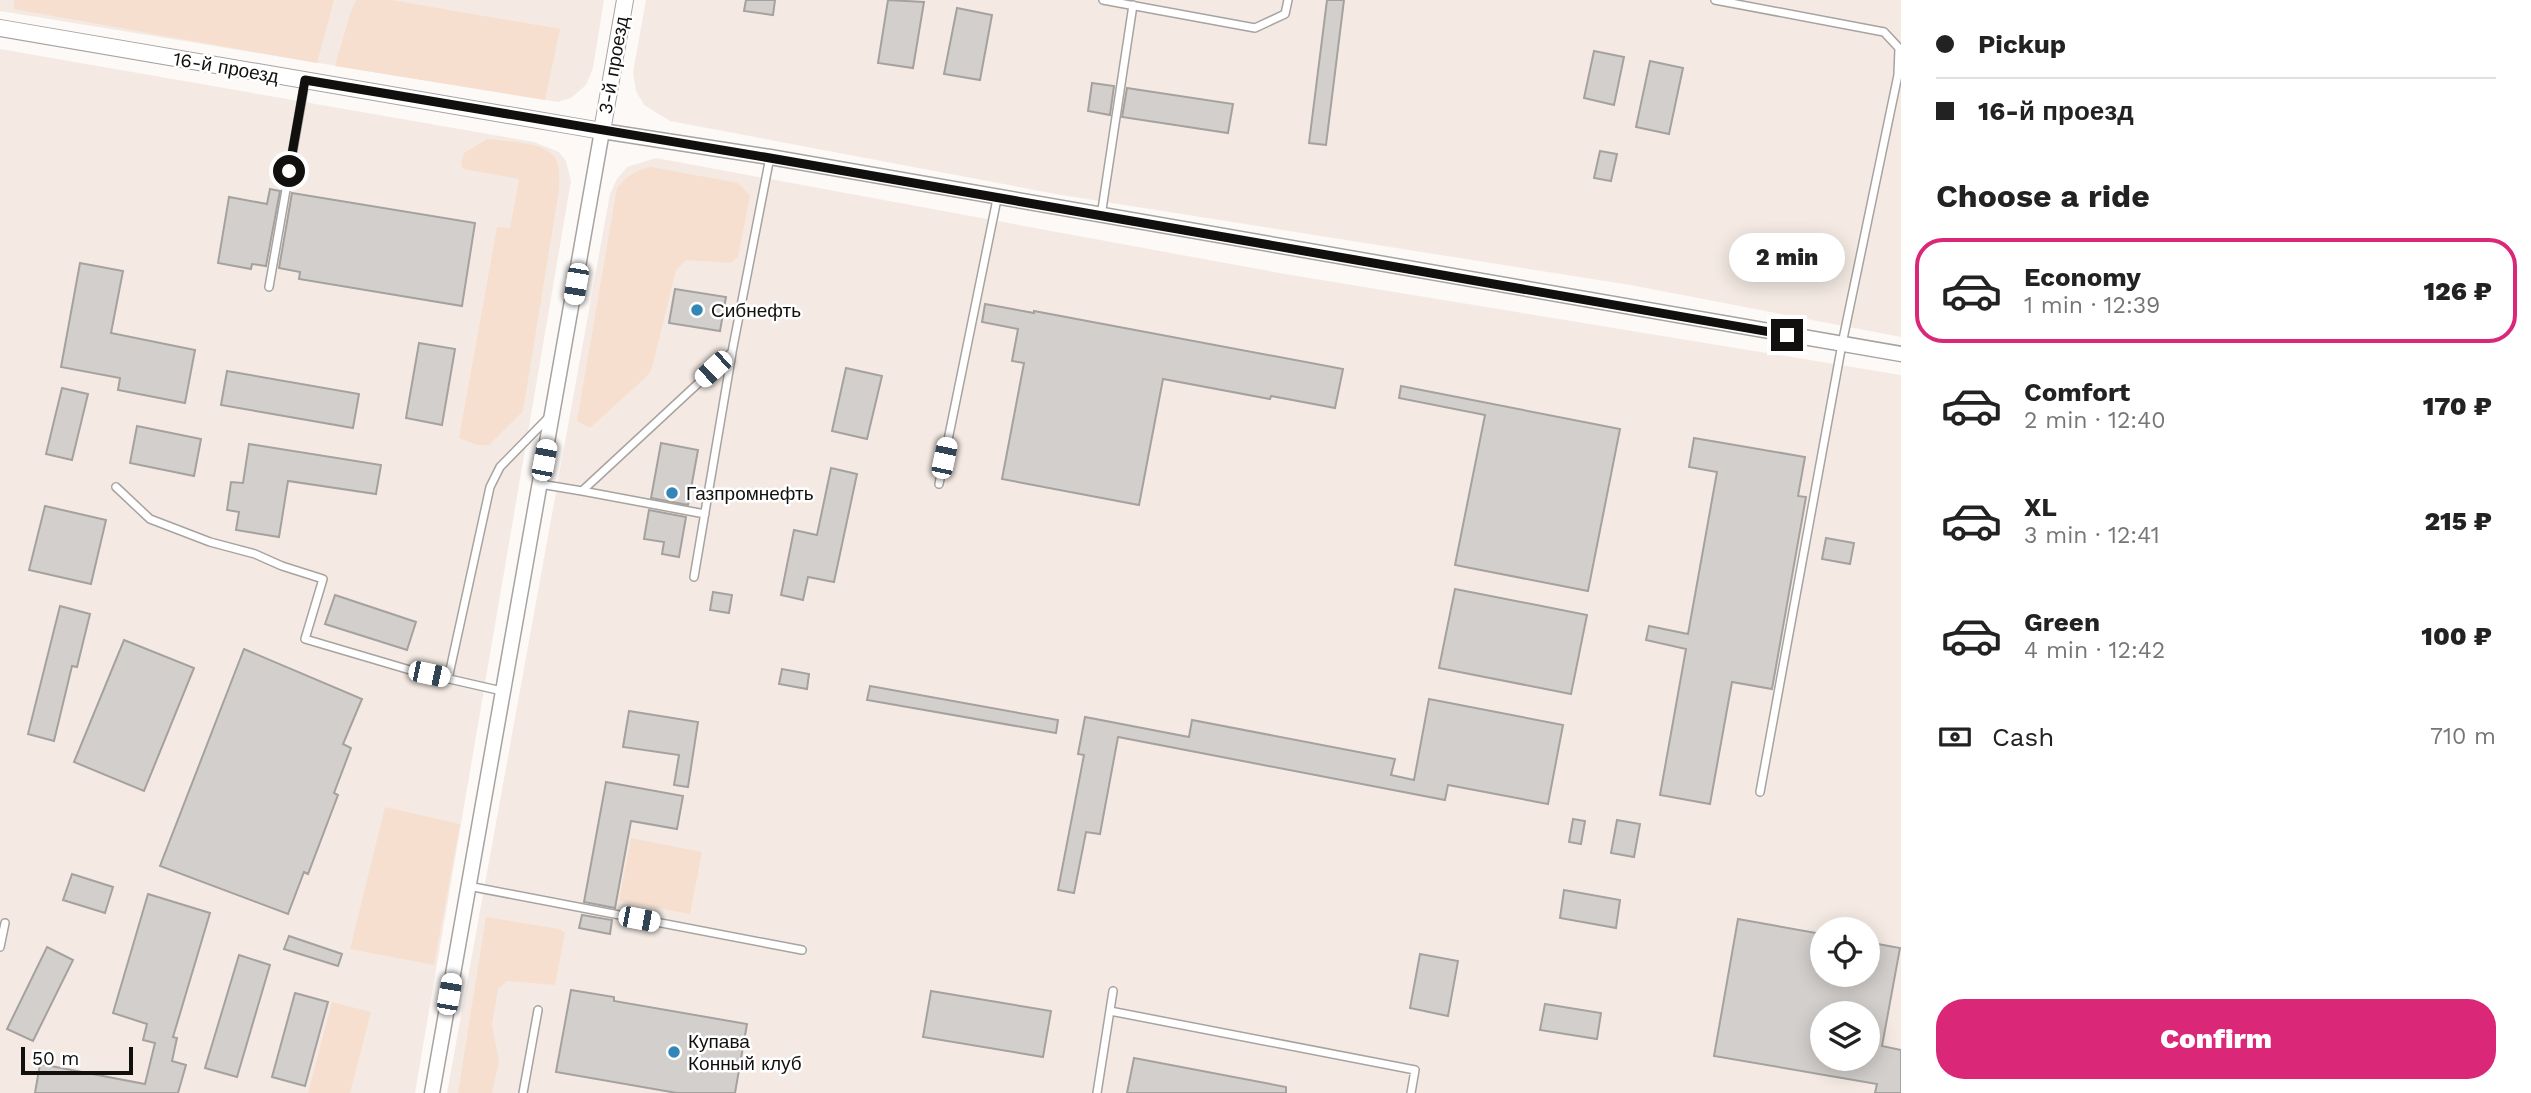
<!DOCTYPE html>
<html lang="en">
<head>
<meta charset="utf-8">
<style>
	body { margin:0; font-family:"Work Sans",sans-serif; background:#f6f6f6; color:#222; height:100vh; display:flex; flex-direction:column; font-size:26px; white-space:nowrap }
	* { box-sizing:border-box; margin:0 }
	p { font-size:23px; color:#767676 }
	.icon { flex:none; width:38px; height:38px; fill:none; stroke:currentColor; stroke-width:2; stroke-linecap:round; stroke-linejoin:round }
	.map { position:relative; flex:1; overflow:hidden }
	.drawer { display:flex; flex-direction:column; background:#fff; width:630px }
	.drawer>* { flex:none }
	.banner { display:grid; align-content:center; height:154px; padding:0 35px; background:#fff }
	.tools { position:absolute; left:1810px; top:917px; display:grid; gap:14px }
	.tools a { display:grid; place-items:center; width:70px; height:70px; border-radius:50%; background:#fff; box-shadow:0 4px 18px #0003; font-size:35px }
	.scale { position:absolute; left:21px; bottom:18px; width:112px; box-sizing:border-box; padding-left:7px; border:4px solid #11100f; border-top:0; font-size:19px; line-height:24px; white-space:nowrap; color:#11100f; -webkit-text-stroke:5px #fff; paint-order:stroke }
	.end { position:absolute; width:32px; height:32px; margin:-16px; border:9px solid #11100f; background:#fff; box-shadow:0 0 0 4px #fff }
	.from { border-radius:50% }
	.bubble { position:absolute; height:49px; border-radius:24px; background:#fff; box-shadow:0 4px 18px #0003; font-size:23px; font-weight:800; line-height:49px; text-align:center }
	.car { position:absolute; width:21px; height:42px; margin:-21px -10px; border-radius:9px; box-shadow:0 0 5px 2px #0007; background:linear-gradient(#fff 24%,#345 0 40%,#fff 0 76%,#345 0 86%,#fff 0) }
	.banner b { display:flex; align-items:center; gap:24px; height:66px; font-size:26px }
	.banner b+b { border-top:2px solid #e0e0e0 }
	.banner i { width:18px; height:18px; background:#222 }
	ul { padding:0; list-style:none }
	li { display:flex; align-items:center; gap:21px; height:105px; margin:0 14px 10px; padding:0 21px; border:4px solid transparent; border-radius:28px }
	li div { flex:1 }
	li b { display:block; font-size:26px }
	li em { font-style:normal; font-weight:800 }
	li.current { border-color:#db2777 }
	li>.icon { width:63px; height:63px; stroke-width:1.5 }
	h2 { padding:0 35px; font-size:32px; line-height:84px }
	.pay { display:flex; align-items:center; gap:18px; height:77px; padding:0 35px; font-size:26px }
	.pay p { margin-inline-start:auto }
	.cta { display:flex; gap:14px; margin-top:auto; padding:14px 35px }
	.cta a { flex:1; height:80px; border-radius:28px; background:#db2777; color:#fff; font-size:28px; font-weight:800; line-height:80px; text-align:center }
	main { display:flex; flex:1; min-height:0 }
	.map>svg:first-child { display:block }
	.built { fill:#f4eae3; fill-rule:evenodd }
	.green { fill:#f6dfce }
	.building { fill:#d2cfcc; stroke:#a4a19f; stroke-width:2; fill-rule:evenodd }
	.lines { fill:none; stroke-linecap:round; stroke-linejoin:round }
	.service-casing { stroke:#a7a3a1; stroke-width:10 }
	.minor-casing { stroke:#a7a3a1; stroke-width:17 }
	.tertiary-casing { stroke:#a7a3a1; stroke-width:18 }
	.service { stroke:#fff; stroke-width:7 }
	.minor { stroke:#fff; stroke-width:14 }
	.tertiary { stroke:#fff; stroke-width:16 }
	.route { stroke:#11100f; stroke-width:9 }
	.poi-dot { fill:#3386b6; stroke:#fff; stroke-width:2.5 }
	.labels { text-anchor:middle; stroke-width:5; stroke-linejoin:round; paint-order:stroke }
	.street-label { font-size:19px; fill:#11100f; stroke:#fff }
	.poi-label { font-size:19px; fill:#11100f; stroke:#fff; text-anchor:start }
</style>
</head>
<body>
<main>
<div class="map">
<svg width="1901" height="1093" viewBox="0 0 1901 1093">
	<rect width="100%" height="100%" fill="#fdf9f7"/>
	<path class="built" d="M0,0H604L593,68L586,85L571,98L558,102L0,11Z
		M646,0H1901V337L1630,285L1061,195L670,121L644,105L636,91L633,72Z
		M0,49L534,142L559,152L566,161L571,181L415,1093H0Z
		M656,158L1285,274L1901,375V1093H447L610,194L617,179L627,167ZM1822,929H1867V975H1822ZM1822,1013H1867V1059H1822Z"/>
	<path class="green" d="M14,0H334L317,63L14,9Z
		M356,0H391L560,29L545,100L335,66L351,11Z
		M487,139C504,141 542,142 554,156C561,166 559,179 559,190L523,411L489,445H477L459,438L497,227L510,228L519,179L463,169L461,163L464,153Z
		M651,167L738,183L750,195L738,257L731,263L686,260L676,270L652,368L647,376L590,428L577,421L617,188C627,176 636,170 651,167Z
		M385,807L460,824L434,965L350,949Z
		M631,838L702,852L690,914L619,901Z
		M486,917L560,929L565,933L555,985L507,981L498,989L492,1025L499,1061L492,1093H458Z
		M332,1002L371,1012L350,1093H308Z"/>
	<path class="building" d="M746,0H775L773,15L744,11Z
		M888,0L924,2L913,68L878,63Z
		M1327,0H1344L1326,145L1309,143Z
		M957,8L992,15L980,80L944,74Z
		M1594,51L1624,57L1614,105L1584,98Z
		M1650,61L1683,68L1669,134L1636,127Z
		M1092,83L1114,86L1110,115L1088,111Z
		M1127,88L1233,104L1228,133L1122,117Z
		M1600,151L1617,154L1611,181L1594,178Z
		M270,189L280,191L266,266L252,264L251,269L218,263L229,197L267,204Z
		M292,193L475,223L462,306L299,279L300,272L279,268Z
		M80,263L123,271L111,333L195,350L185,403L118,390L120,378L61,367Z
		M675,289L726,297L720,331L669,323Z
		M985,304L1034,313V311L1343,369L1335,408L1271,396L1270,399L1163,379L1139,505L1002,479L1024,363L1012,361L1018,329L982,322Z
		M419,343L455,349L442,425L406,418Z
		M846,368L882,376L867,439L832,431Z
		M227,371L359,394L353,428L221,405Z
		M1401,386L1620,429L1588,591L1455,565L1485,415L1399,398Z
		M62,388L88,394L72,460L46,454Z
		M137,426L201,439L194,476L130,463Z
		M1694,438L1805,457L1798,496L1806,497L1772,689L1732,682L1710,804L1660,795L1686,649L1646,640L1649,626L1688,634L1717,472L1689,467Z
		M661,443L698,450L688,505L651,498Z
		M249,444L381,465L376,494L288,481L279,537L236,530L239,512L227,510L231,482L243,483Z
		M831,468L857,474L834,582L808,577L803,600L781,595L794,530L817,535Z
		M45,506L106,520L91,584L29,570Z
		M649,510L686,517L679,557L662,554L664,542L644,539Z
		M1826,538L1854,543L1850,564L1822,559Z
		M1455,589L1587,615L1571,694L1439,668Z
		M713,592L732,595L729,613L710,610Z
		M335,595L416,622L407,650L325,624Z
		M60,606L90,614L77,667L72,666L54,741L28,734Z
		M124,640L194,668L144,791L74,762Z
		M244,649L362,699L343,744L351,748L334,793L338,795L308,874L304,872L288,914L160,866Z
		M782,669L809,674L807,689L779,684Z
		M870,686L1058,720L1056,733L867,700Z
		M1429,699L1563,725L1548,804L1448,785L1445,800L1118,737L1100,834L1086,832L1074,893L1058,890L1084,755L1078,754L1085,717L1189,737L1192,720L1395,759L1391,775L1414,780Z
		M629,711L698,722L688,787L674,785L679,755L623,747Z
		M606,782L683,796L677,829L631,821L615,908L584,902Z
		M1573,819L1585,821L1581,844L1569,842Z
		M1617,820L1640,824L1634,857L1611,853Z
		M72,874L113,887L105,913L63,900Z
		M1564,890L1620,900L1616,928L1560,918Z
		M148,894L210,913L173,1037L177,1038L172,1061L186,1065L178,1093H35L40,1064L145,1084L155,1043L143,1040L147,1024L113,1013Z
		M582,915L612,920L610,934L579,928Z
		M1738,919L1822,934V975H1867V942L1900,948L1882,1046L1901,1050V1093H1875L1877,1084L1714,1056ZM1822,1013H1867V1059H1822Z
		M289,936L342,954L338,966L284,949Z
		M47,947L73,960L33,1041L7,1029Z
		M1420,954L1458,961L1448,1016L1410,1008Z
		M239,955L270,965L237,1077L205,1068Z
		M571,990L614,997V1001L747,1024L735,1093H677L556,1072Z
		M931,991L1051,1011L1043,1057L923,1037Z
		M295,993L328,1002L305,1086L272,1077Z
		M1545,1004L1601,1013L1597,1039L1540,1030Z
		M1134,1058L1286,1087V1093H1127Z"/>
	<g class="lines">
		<defs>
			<path id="service" d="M1103,0L1255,28L1285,14L1288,0
				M1715,0L1884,32L1899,48L1898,75L1842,344L1760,792
				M1101,216L1133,5
				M269,287L305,81
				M540,484L582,491L732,352L770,157
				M939,484L997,199
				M116,487L150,519L210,542L255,554L282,566L323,579L305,639L410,670L502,691
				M582,491L705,514
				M694,577L732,353
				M448,679L490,487L500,467L548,418
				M468,886L802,950
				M0,947L5,923
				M1110,1011L1415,1070L1411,1093
				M523,1093L538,1010
				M1097,1093L1113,991"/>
			<path id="minor" d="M432,1093L602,131L770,157L1901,354"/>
			<path id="tertiary" d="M0,28L602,131L625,0"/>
		</defs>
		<use href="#service" class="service-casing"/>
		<use href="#minor" class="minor-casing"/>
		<use href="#tertiary" class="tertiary-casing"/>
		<use href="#service" class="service"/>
		<use href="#minor" class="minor"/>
		<use href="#tertiary" class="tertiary"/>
	</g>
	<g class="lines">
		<path class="route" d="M289,171L305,80L770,158L1787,335"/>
	</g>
	<g class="poi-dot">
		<circle cx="697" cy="310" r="7"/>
		<circle cx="672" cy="493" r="7"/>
		<circle cx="674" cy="1052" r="7"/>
	</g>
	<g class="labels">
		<g class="street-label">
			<text transform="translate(613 65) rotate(-80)" y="7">3-й проезд</text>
			<text transform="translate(226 67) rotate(10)" y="7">16-й проезд</text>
		</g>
		<g class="poi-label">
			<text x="711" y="317">Сибнефть</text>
			<text x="686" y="500">Газпромнефть</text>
			<text x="688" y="1048">Купава<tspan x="688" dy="22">Конный клуб</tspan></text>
		</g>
	</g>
</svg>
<div class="tools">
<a><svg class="icon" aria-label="locate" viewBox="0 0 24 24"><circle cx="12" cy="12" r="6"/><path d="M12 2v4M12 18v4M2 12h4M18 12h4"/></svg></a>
<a><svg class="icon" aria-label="layers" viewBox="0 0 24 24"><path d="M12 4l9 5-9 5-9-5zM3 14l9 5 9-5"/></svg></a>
</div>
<div class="scale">50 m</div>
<i class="end from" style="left:289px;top:171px"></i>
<i class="end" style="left:1787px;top:335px"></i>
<div class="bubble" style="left:1729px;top:233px;width:116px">2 min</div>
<i class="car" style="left:576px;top:284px;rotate:190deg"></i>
<i class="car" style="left:713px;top:369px;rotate:227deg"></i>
<i class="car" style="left:944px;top:458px;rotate:12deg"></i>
<i class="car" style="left:544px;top:460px;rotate:11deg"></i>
<i class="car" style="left:429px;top:674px;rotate:102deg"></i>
<i class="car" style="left:639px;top:919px;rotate:101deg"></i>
<i class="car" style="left:449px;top:994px;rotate:10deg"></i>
</div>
<section class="drawer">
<div class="banner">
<b><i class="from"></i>Pickup</b>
<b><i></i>16-й проезд</b>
</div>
<h2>Choose a ride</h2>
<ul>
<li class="current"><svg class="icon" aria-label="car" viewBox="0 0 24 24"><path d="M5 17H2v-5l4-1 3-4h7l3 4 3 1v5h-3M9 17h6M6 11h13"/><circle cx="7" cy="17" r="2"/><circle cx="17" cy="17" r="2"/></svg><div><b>Economy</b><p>1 min · 12:39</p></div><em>126 ₽</em></li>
<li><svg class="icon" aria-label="car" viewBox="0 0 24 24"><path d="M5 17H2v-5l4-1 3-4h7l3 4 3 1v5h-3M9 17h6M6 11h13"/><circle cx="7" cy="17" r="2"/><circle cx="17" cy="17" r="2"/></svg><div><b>Comfort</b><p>2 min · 12:40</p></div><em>170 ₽</em></li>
<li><svg class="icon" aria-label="car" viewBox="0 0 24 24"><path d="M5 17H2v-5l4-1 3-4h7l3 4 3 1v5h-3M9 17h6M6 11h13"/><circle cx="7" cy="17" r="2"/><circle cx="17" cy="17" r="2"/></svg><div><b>XL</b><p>3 min · 12:41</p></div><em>215 ₽</em></li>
<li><svg class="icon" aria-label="car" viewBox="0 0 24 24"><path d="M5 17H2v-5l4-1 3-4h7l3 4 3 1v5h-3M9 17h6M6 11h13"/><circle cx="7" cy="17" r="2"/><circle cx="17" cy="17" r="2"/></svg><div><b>Green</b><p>4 min · 12:42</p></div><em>100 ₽</em></li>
</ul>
<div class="pay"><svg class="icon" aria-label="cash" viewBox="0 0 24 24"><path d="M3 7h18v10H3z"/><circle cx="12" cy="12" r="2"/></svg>Cash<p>710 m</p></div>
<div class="cta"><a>Confirm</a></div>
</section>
</main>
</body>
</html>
